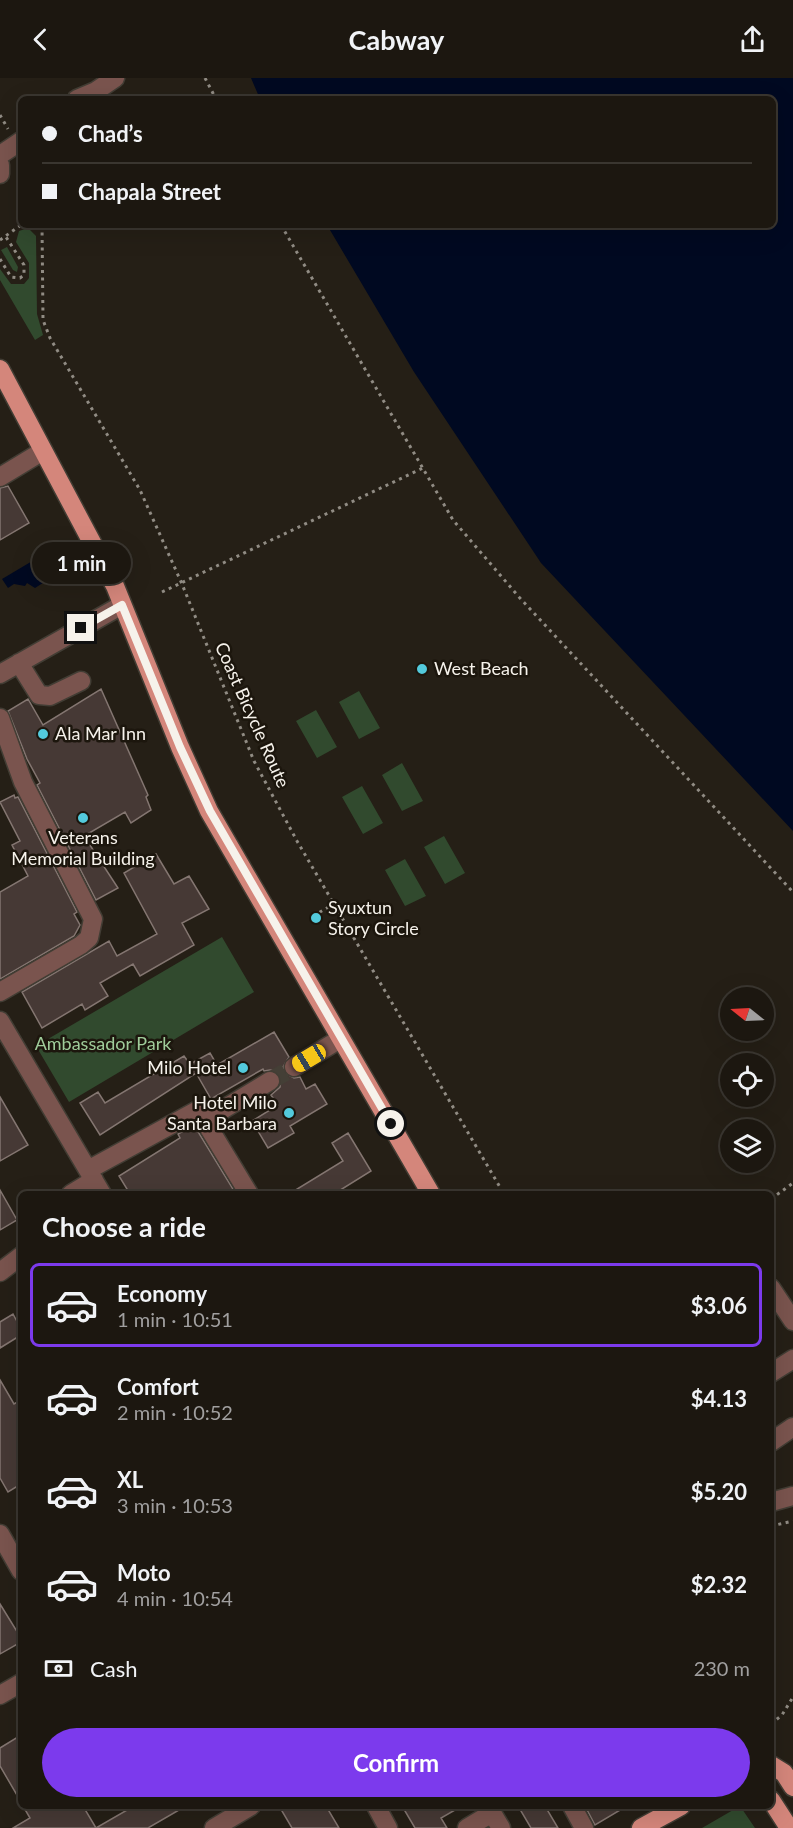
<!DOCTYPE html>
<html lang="en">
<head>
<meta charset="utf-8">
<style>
	body { margin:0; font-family:Lato,sans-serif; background:#252019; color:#f1f3f6; height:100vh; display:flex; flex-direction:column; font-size:22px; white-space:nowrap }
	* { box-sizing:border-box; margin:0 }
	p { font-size:20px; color:#a09f9f }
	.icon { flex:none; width:33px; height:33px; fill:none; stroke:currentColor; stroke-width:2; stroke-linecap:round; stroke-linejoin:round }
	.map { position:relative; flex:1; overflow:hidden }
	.panel { position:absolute; left:18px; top:1113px; width:756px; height:618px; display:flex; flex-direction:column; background:#1c1710; border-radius:9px; box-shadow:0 6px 24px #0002,0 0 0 2px #3a3630 }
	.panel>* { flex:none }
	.top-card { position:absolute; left:18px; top:18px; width:758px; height:132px; border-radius:9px; box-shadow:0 6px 24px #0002,0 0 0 2px #3a3630; display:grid; align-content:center; height:132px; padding:0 24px; background:#1c1710 }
	.needle { width:39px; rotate:288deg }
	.fabs { position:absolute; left:720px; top:909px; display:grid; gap:12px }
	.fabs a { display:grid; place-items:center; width:54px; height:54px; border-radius:50%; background:#1c1710; box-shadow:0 6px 24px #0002,0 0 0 2px #3a3630; font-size:30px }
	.end { position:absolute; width:27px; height:27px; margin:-14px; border:8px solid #f6f2eb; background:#111; box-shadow:0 0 0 3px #111 }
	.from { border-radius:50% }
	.bubble { position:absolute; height:42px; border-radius:21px; background:#1c1710; box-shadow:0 6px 24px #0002,0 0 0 2px #3a3630; font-size:20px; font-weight:700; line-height:42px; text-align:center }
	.car { position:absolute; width:18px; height:36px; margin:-18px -9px; border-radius:8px; box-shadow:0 0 4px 2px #0007; background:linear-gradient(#f5c518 24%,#345 0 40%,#f5c518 0 76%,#345 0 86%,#f5c518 0) }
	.top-card b { display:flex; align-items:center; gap:21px; height:57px; font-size:22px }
	.top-card b+b { border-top:2px solid #3a3630 }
	.top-card i { width:15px; height:15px; background:#f1f3f6 }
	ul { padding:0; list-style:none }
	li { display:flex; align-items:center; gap:18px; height:84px; margin:0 12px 9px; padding:0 12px; border:3px solid transparent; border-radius:9px }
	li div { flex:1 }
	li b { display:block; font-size:22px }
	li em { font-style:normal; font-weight:700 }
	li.active { border-color:#7c3aed }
	li>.icon { width:54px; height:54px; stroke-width:1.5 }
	h2 { padding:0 24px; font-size:27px; line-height:72px }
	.pay { display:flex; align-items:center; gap:15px; height:66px; padding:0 24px; font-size:22px }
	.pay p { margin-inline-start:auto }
	.action { display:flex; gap:12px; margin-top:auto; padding:12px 24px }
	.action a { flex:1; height:69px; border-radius:36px; background:#7c3aed; color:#fff; font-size:24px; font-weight:700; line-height:69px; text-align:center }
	header { display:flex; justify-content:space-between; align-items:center; height:78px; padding:0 24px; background:#1c1710; font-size:27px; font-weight:700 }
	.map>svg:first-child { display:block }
	.green { fill:#314a2e }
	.water { fill:#000921 }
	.building { fill:#463935; stroke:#847671; stroke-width:1.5 }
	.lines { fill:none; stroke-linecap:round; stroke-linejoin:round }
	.minor-tunnel { stroke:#443f36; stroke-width:18; stroke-dasharray:18 9; stroke-linecap:butt }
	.minor-casing { stroke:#423d34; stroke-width:21 }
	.major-casing { stroke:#423d34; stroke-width:21 }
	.path { stroke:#918c84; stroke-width:3; stroke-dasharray:3 4.5; stroke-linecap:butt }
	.minor { stroke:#7a544e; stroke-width:18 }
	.major { stroke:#d4867b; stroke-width:18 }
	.route { stroke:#f6f2eb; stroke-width:8 }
	.poi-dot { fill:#53cadc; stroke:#1c160d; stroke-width:2 }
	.labels { text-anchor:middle; stroke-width:5; stroke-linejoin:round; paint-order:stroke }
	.poi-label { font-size:18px; fill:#f6f2eb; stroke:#1c160d; text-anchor:start }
	.street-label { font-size:18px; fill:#f6f2eb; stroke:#1c160d }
	.park-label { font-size:18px; fill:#9fcc9a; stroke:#1c160d }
</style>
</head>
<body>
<header><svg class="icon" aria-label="back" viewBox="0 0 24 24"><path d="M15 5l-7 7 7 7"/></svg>Cabway<svg class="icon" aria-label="share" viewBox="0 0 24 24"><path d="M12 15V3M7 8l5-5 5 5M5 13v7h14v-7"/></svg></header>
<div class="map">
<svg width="793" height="1750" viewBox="0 0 793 1750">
	<rect width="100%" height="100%" fill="#251f16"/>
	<path class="green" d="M28,150L36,158L37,236L43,257L35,262L0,202V191L11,206H24L29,200V185L16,164L19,153Z
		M7,169L18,189L17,194L13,192L1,172Z
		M359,613L380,650L359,661L339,624Z
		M316,632L337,669L317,680L296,643Z
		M402,685L423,723L402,733L382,697Z
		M362,708L383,745L363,756L342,719Z
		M444,758L465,795L445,806L424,769Z
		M405,781L426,818L405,828L385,792Z
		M222,859L254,914L69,1024L36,968Z
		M740,1728L755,1750H702Z"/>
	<path class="water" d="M251,0H793V753L541,485L414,294L327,147H772V21H260Z
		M34,482L46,503L35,510L27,505L25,508L14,506L8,510L2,501Z"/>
	<path class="building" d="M8,408L29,445L0,462V410Z
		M101,611L148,717L146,719L151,732L131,745L125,734L84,758L118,810L96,822L37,707L40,705L27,681L8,633L28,621L43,647Z
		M14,717L15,720L18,719L77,834L74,836L80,847L74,858L0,901V814L28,798L12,767L20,763L0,724Z
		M156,776L174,806L189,798L209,831L182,845L194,867L140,898L133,886L100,905L108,918L85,932L82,926L42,950L22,914L109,863L117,878L157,856L124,795Z
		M274,954L289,979L283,989L285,995L294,1000L300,999L306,1011L315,1006L327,1026L290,1048L294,1055L268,1070L252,1043L278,1027L271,1017L280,1009L281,1002L276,993L270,992L264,993L263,991L211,1021L196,995L100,1057L80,1025L98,1014L105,1025L184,978L194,992L190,986L210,975L217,987Z
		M0,1019L28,1067L0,1083Z
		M194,1047L236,1116H130L119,1098L180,1060L178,1056Z
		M348,1055L371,1093L334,1116H289L343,1083L332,1065Z
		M0,1112L17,1142L0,1152Z
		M13,1236L21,1251V1257L0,1270V1244Z
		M0,1302L14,1326L21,1322V1406L8,1414L0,1400Z
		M0,1526L21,1560V1564L0,1576Z
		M21,1657V1724L0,1688V1670Z
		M23,1728H83L96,1750L134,1728H186L148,1750H13L30,1740Z
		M279,1728H326L339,1750H292Z
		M402,1728H462L441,1740L447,1750H415Z
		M518,1728H545L558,1750H531Z
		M585,1728H627L595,1747Z"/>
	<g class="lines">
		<path class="minor-tunnel" d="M270,1003L294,989"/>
		<defs>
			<path id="minor" d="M77,21L96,13L115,0
				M0,77L21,63
				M0,87V96
				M0,399L43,373
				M19,585L39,617L50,618L81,603
				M0,596L122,527
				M0,640L23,704L93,841L89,860L81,867L0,914
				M0,943L102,1116
				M294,989L340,961
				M204,1043L270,1003
				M88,1092L198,1032L249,1116
				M71,1116L94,1102
				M0,1194L21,1178
				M771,1210L793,1243
				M771,1295L793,1281
				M771,1364L793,1349
				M771,1424L793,1418
				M0,1456L21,1493
				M0,1617L21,1605
				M376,1728L388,1750
				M572,1728L584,1750
				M214,1750L251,1728
				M467,1750L492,1735L501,1750"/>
			<path id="major" d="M0,291L115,508L180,669L209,733L431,1116
				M771,1687L784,1695L793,1709
				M771,1722L789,1750
				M641,1750L681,1728"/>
		</defs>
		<use href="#minor" class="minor-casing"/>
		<use href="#major" class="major-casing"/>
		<path class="path" d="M205,0L216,21
			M0,37L8,51
			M42,147L43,242L50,260L140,412L182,506L254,683L297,763L504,1116
			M281,147L453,442L519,519L793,814
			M0,162L21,147
			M0,181L11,199L20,200L24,197V187L6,159
			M162,514L423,390
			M313,838L334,826
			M771,1121L793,1105
			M771,1448L793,1443
			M771,1646L782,1637L793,1619"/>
		<use href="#minor" class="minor"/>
		<use href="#major" class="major"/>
	</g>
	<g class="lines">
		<path class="route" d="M81,550L122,527L180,669L210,733L391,1046"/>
	</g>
	<g class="poi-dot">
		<circle cx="422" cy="591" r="6"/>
		<circle cx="43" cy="656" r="6"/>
		<circle cx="83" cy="740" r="6"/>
		<circle cx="316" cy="840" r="6"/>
		<circle cx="243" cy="990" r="6"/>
		<circle cx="289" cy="1035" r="6"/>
	</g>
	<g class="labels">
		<g class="poi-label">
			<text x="434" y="597">West Beach</text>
			<text x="55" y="662">Ala Mar Inn</text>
			<text x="83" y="766" text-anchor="middle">Veterans<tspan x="83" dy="21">Memorial Building</tspan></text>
			<text x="328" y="836">Syuxtun<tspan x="328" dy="21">Story Circle</tspan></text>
			<text x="231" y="996" text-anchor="end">Milo Hotel</text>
			<text x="277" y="1031" text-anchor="end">Hotel Milo<tspan x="277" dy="21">Santa Barbara</tspan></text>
		</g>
		<g class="street-label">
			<text transform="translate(252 637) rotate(66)" y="6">Coast Bicycle Route</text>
		</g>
		<g class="park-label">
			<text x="103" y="972">Ambassador Park</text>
		</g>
	</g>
</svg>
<div class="fabs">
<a><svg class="needle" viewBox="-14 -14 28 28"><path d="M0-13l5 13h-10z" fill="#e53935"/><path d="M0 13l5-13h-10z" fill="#a09f9f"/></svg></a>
<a><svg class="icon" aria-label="locate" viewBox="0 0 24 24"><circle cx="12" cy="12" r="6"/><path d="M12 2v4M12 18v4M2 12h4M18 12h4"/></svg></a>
<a><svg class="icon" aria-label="layers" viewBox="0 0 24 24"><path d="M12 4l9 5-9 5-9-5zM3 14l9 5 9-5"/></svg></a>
</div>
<i class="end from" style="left:391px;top:1046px"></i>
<i class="end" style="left:81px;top:550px"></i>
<div class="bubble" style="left:32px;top:464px;width:99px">1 min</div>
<i class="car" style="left:309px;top:980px;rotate:239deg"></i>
<div class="top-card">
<b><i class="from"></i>Chad’s</b>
<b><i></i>Chapala Street</b>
</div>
<section class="panel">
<h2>Choose a ride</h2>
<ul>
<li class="active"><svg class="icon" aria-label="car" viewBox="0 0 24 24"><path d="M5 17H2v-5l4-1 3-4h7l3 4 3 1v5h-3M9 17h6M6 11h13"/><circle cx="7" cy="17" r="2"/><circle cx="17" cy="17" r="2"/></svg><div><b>Economy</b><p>1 min · 10:51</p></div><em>$3.06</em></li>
<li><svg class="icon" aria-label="car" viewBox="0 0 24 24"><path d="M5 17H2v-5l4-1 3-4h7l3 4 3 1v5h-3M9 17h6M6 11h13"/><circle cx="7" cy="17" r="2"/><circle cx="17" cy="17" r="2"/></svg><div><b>Comfort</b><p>2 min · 10:52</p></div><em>$4.13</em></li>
<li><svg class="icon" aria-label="car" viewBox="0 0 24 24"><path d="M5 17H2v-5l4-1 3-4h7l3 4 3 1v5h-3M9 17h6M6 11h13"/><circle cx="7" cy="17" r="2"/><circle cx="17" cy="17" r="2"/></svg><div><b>XL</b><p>3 min · 10:53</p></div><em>$5.20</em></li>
<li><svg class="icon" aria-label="car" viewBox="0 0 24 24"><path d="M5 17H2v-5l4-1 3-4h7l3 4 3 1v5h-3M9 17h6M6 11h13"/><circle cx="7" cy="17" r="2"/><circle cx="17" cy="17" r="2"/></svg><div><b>Moto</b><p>4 min · 10:54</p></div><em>$2.32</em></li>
</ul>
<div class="pay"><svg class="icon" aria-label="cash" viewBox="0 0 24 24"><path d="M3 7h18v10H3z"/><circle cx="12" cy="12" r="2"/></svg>Cash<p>230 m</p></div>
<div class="action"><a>Confirm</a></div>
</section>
</div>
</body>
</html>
